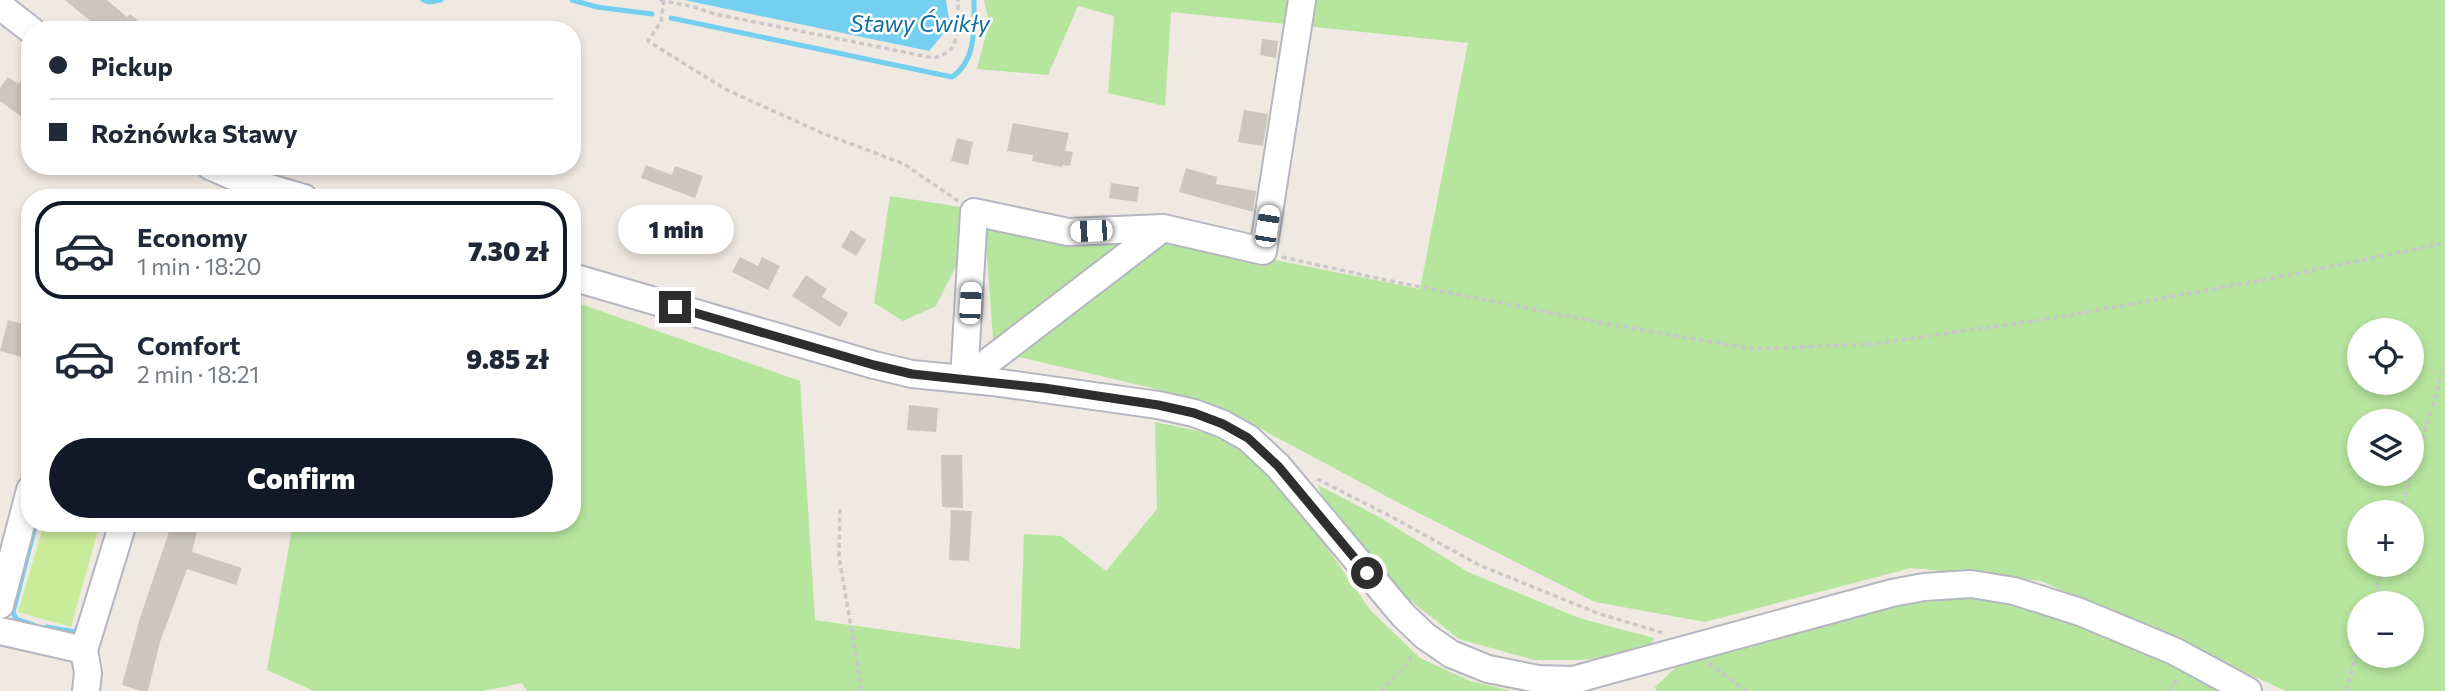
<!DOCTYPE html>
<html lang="en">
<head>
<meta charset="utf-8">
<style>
	body { margin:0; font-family:Commissioner,sans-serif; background:#f6f6f7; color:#1f2937; height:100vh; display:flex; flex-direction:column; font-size:26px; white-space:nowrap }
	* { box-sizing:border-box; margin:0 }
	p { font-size:23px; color:#747a83 }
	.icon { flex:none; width:38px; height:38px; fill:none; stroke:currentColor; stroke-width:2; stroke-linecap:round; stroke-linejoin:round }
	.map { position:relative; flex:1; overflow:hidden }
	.sheet { position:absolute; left:21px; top:189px; width:560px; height:343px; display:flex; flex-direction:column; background:#fff; border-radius:28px; box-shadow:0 4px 10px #0003 }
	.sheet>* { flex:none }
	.top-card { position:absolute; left:21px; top:21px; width:560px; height:154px; border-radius:28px; box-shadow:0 4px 10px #0003; display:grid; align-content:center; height:154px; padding:0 28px; background:#fff }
	.buttons { position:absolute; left:2347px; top:318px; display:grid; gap:14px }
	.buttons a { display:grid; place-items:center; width:77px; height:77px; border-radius:50%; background:#fff; box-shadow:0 4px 10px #0003; font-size:35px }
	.end { position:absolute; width:32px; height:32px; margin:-16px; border:9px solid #2e2e2e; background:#fff; box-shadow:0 0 0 4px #fff }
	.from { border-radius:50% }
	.bubble { position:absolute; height:49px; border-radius:24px; background:#fff; box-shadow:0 4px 10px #0003; font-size:23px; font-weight:800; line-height:49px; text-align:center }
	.car { position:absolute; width:21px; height:42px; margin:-21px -10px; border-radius:9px; box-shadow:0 0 5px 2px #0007; background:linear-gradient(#fff 24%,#345 0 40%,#fff 0 76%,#345 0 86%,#fff 0) }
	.top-card b { display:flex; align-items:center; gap:24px; height:66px; font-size:26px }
	.top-card b+b { border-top:2px solid #e0e1e3 }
	.top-card i { width:18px; height:18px; background:#1f2937 }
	ul { padding:12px 0 0; list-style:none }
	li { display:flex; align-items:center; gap:21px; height:98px; margin:0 14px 10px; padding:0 14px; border:4px solid transparent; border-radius:28px }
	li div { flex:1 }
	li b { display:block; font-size:26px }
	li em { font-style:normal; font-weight:800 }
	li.selected { border-color:#111827 }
	li>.icon { width:63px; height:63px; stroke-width:1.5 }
	.action { display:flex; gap:14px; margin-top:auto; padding:14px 28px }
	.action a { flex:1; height:80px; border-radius:42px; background:#111827; color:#fff; font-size:28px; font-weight:800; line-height:80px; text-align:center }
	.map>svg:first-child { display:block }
	.green { fill:#b6e59e; fill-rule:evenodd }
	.pitch { fill:#c9ec9a }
	.water { fill:#75cff0 }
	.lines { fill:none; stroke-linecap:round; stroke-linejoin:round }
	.stream { stroke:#75cff0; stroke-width:5 }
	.building { fill:#cbc7bf }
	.minor-casing { stroke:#b4b7c1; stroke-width:30 }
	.path { stroke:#c9c9c9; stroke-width:3.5; stroke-dasharray:5 3.5; stroke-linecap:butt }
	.minor { stroke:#fff; stroke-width:26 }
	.route { stroke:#2e2e2e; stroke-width:9 }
	.labels { text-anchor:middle; stroke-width:5; stroke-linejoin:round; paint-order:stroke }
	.water-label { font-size:23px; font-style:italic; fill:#0d6fa3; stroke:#fff }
</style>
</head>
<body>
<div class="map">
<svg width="2445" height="691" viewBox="0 0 2445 691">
	<rect width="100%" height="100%" fill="#efe9e1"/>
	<path class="green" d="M984,0H2445V691H2286L2041,581L1911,568L1705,622L1595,602L1399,503L1222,408L1152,388L994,351L986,244L969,240L936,306L903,321L874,303L890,196L1175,240L1420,289L1468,43L1171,12L1165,106L1108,93L1114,16L1078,6L1048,75L977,69L989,23ZM2359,331H2412V383H2359ZM2359,422H2412V474H2359ZM2359,513H2412V565H2359ZM2359,604H2412V656H2359Z
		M572,301L800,381L815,620L1020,649L1024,534L1061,536L1106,571L1157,509L1155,422L1213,434L1247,452L1271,475L1307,519L1371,611L1420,658L1470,681L1513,691H527L522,683L482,691H314L267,670L293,523H572Z
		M1318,485L1379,517L1468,572L1579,618L1654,638L1646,654L1579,660H1534L1459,639L1406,597L1326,508Z
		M1972,593L2044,612L2187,668L2219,691H1656L1655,687L1676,667L1932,595Z"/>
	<path class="pitch" d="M44,523H100L71,627L18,612Z"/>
	<path class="water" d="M684,0H946L950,26L929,51Z"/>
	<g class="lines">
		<path class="stream" d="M423,0L429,2L441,0
			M572,0L597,7L652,14
			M671,18L952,77C977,60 974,27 974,0
			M34,625L16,619L13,612L36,523
			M47,627L75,632L78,626"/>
	</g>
	<path class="building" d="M65,0H107L127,17L130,14L149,30H101Z
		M1262,39L1278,41L1276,58L1260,55Z
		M8,77L18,84L21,81L30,88V109L23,118L0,101V88Z
		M1244,110L1268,114L1263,146L1238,142Z
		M1013,123L1069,133L1065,151L1073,152L1070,166L1063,165L1062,167L1032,161L1033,155L1007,151Z
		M957,138L973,142L968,165L951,161Z
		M646,165L672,175L675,166L703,176L695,198L641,178Z
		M1186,168L1217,177L1216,184L1256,191L1253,212L1179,192Z
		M1111,183L1139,187L1137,202L1109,198Z
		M851,230L866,240L856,256L841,247Z
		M740,257L758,266L762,257L780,266L768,290L732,272Z
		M806,275L827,289L822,297L848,313L840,327L792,296Z
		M8,320L30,326L22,357L0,351Z
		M909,405L938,408L936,432L907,430Z
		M941,455H962L963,508L942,507Z
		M951,510L972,511L969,561L949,560Z
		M172,523H199L192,552L242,568L236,585L187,569L160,642L148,691H141L122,685L140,618Z"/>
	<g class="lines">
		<defs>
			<path id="minor" d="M0,6L31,30
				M210,166L242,180L304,198
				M572,277L874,365L912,374L993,382L1158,405L1194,413L1223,424L1248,438L1278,466L1403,615L1425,636L1451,654L1488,669L1538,679L1573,680L1892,593L1924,587L1971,584L2014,591L2080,612L2174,651L2248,691
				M964,379L974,212L1068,232L1163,228
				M980,381L989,361L1163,228L1263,251L1302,0
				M0,605L30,490
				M0,631L84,650L123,523
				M84,650L88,673L86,691"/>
		</defs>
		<use href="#minor" class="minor-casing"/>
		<path class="path" d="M660,0L694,7L715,14L934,58C939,56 946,54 950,50C960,39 958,14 958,0
			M664,0L661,22L648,41L725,89L822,133L904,164L958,201
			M1282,257L1381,279L1602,323L1754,349L1872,344L2054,318L2274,278L2445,243
			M1317,479L1390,516L1479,565L1597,613L1663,633
			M840,509L839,557L862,691
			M2400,513L2445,365
			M2372,604L2384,565
			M1709,663L1746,691
			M1380,691L1410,662L1411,653
			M2169,691L2178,678
			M2346,691L2359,647"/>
		<use href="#minor" class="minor"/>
	</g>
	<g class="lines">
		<path class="route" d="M675,307L874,365L912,374L1044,388L1158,405L1194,413L1223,424L1248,438L1278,466L1367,573"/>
	</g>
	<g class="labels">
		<g class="water-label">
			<text x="920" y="32">Stawy Ćwikły</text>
		</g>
	</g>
</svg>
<div class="buttons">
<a><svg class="icon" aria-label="locate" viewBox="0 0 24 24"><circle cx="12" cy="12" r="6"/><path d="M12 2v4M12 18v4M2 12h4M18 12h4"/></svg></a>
<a><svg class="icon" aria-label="layers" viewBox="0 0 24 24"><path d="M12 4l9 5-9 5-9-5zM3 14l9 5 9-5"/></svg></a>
<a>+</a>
<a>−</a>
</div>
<i class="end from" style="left:1367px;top:573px"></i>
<i class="end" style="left:675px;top:307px"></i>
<div class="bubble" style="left:618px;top:205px;width:116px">1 min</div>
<i class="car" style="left:1267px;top:226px;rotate:9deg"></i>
<i class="car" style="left:1091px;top:231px;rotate:268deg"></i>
<i class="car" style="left:970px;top:303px;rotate:3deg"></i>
<div class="top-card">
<b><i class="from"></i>Pickup</b>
<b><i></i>Rożnówka Stawy</b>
</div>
<section class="sheet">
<ul>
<li class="selected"><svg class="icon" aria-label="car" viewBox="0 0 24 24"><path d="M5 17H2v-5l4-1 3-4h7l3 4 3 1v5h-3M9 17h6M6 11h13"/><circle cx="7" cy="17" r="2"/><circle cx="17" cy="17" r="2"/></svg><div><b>Economy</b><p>1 min · 18:20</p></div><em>7.30 zł</em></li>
<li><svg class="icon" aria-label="car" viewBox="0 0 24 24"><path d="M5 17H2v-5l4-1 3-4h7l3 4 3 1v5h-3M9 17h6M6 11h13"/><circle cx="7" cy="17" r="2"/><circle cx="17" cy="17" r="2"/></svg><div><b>Comfort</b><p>2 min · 18:21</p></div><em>9.85 zł</em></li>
</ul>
<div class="action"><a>Confirm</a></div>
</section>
</div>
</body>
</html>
